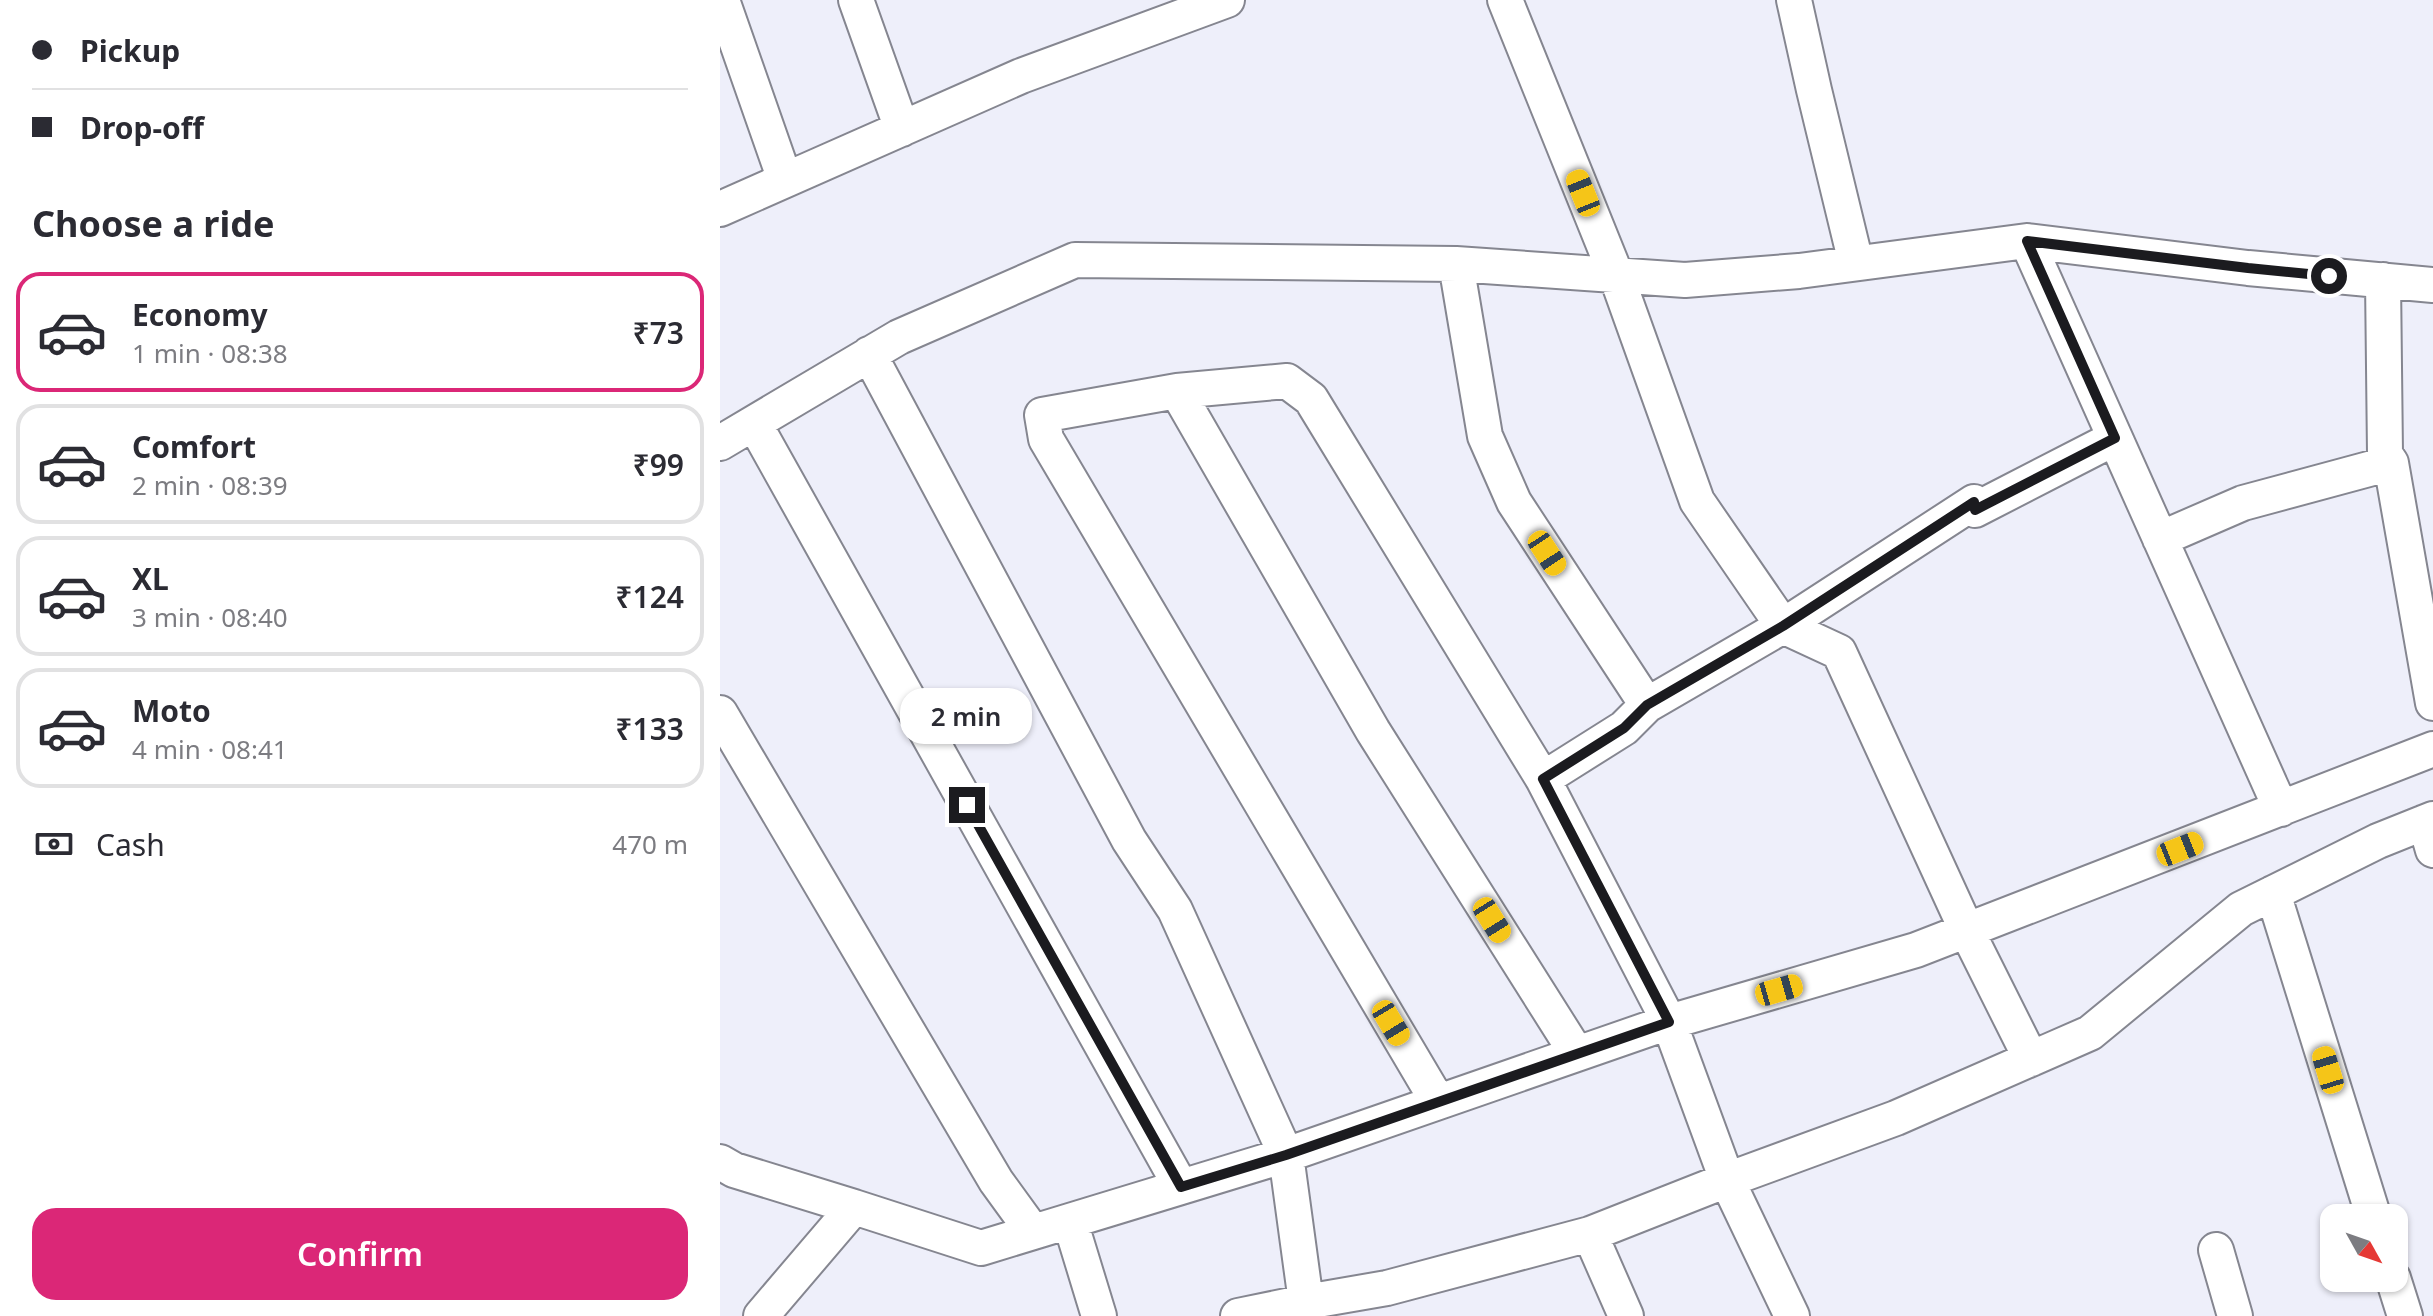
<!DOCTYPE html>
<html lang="en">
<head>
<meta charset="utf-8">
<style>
	body { margin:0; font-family:"Noto Sans",sans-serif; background:#f7f7f7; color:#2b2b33; height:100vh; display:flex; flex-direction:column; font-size:30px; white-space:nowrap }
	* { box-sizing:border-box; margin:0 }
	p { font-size:26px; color:#7c7c81 }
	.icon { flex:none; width:44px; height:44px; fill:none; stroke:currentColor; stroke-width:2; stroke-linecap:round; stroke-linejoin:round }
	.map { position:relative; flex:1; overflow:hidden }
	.details { display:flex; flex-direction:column; background:#fff; width:720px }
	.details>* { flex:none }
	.top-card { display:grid; align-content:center; height:176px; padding:0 32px; background:#fff }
	.needle { width:52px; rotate:130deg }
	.fabs { position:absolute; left:1600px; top:1204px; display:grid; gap:16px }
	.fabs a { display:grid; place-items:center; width:88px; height:88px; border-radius:16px; background:#fff; box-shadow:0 2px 6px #0004; font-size:40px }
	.end { position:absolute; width:36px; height:36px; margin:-18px; border:10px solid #1b1b1f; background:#fff; box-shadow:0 0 0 4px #fff }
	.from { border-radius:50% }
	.bubble { position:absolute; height:56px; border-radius:24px; background:#fff; box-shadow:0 2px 6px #0004; font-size:26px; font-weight:600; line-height:56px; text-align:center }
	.car { position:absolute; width:24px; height:48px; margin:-24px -12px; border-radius:10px; box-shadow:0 0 6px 2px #0007; background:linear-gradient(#f5c518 24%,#345 0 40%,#f5c518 0 76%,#345 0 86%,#f5c518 0) }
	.top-card b { display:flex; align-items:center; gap:28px; height:76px; font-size:30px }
	.top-card b+b { border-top:2px solid #e1e1e2 }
	.top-card i { width:20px; height:20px; background:#2b2b33 }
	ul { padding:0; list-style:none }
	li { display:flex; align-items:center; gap:24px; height:120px; margin:0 16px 12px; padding:0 16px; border:4px solid #e1e1e2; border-radius:24px }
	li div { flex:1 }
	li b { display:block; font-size:30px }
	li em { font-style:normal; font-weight:600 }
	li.selected { border-color:#db2777 }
	li>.icon { width:72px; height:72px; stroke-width:1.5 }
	h2 { padding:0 32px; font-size:36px; line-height:96px }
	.pay { display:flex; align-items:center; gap:20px; height:88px; padding:0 32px; font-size:30px }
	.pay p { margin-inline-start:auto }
	.button { display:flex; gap:16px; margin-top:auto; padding:16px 32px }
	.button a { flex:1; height:92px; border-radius:24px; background:#db2777; color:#fff; font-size:32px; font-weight:600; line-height:92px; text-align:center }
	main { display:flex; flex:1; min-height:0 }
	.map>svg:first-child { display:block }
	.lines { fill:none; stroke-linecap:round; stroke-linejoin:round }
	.minor-casing { stroke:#858690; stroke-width:38 }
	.minor { stroke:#fff; stroke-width:34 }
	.route { stroke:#1b1b1f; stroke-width:10 }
</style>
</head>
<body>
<main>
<section class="details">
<div class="top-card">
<b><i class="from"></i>Pickup</b>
<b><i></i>Drop-off</b>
</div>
<h2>Choose a ride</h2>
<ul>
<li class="selected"><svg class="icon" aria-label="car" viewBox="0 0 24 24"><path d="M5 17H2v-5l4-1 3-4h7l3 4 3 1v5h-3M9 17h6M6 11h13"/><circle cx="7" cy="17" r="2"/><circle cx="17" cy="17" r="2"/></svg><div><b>Economy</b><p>1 min · 08:38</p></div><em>₹73</em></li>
<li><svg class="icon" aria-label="car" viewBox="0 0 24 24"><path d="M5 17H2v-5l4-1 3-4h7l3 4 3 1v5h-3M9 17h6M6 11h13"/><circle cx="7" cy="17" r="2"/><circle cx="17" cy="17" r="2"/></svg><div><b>Comfort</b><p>2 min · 08:39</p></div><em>₹99</em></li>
<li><svg class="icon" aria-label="car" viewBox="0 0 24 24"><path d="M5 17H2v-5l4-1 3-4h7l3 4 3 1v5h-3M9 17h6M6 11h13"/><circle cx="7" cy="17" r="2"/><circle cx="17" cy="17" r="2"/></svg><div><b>XL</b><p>3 min · 08:40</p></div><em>₹124</em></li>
<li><svg class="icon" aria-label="car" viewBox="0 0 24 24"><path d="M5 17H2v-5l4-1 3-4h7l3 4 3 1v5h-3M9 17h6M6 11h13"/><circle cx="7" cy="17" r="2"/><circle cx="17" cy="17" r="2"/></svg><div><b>Moto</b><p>4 min · 08:41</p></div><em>₹133</em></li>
</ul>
<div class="pay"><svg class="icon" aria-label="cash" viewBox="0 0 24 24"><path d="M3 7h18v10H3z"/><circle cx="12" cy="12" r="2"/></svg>Cash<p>470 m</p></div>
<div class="button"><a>Confirm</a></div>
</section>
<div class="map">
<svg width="1713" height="1316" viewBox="0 0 1713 1316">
	<rect width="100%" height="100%" fill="#eeeffa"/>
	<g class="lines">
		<defs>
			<path id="minor" d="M2,0L65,180
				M136,0L182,129
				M785,0L896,275L977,501L1063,626L1119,652L1247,931L1311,1059
				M1074,0L1094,90L1136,263
				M0,209L301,76L507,0
				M1307,241L1561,809
				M736,264L765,436L794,502L927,705
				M1663,280L1665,454L1671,463L1713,703
				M149,354L409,840L455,910L566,1155L586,1302L667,1288L870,1234L1007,1180L1176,1118L1370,1033L1521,909L1658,841L1713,819
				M457,391L653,731L857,1054
				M34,423L461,1187
				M0,443L179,337L355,260L736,264L965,280L1079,271L1307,241L1528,268L1713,285
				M1440,539L1523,503L1671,463
				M0,713L276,1181L313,1232
				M823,779L904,728L927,705L1063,626L1254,502L1255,510L1395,438
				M1705,822L1713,850
				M1553,893L1654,1218
				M718,1102L326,439L322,415L457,391L567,381L591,399L823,779L949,1022L1007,1180L1072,1316
				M0,1162L14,1170L134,1207
				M350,1221L379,1316
				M870,1234L906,1316
				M1496,1250L1515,1316
				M1673,1278L1685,1316
				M41,1316L134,1207L261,1248L566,1155L949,1022L1196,950L1713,749
				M518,1316L586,1302"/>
		</defs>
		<use href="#minor" class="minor-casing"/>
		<use href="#minor" class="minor"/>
	</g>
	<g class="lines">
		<path class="route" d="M247,805L461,1187L566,1155L949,1022L823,779L904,728L927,705L1063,626L1254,502L1255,510L1395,438L1307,241L1528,268L1609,276"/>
	</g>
</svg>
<div class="fabs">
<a><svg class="needle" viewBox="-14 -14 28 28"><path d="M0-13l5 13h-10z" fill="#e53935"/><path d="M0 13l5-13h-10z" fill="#7c7c81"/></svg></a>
</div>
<i class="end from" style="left:1609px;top:276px"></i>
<i class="end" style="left:247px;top:805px"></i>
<div class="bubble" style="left:180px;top:688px;width:132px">2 min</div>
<i class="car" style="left:863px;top:193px;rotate:338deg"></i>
<i class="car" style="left:827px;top:553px;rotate:147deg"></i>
<i class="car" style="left:1460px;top:849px;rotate:68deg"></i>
<i class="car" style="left:772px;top:920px;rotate:148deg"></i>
<i class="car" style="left:1059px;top:990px;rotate:74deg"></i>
<i class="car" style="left:671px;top:1023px;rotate:149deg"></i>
<i class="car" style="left:1608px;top:1070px;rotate:343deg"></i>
</div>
</main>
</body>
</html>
